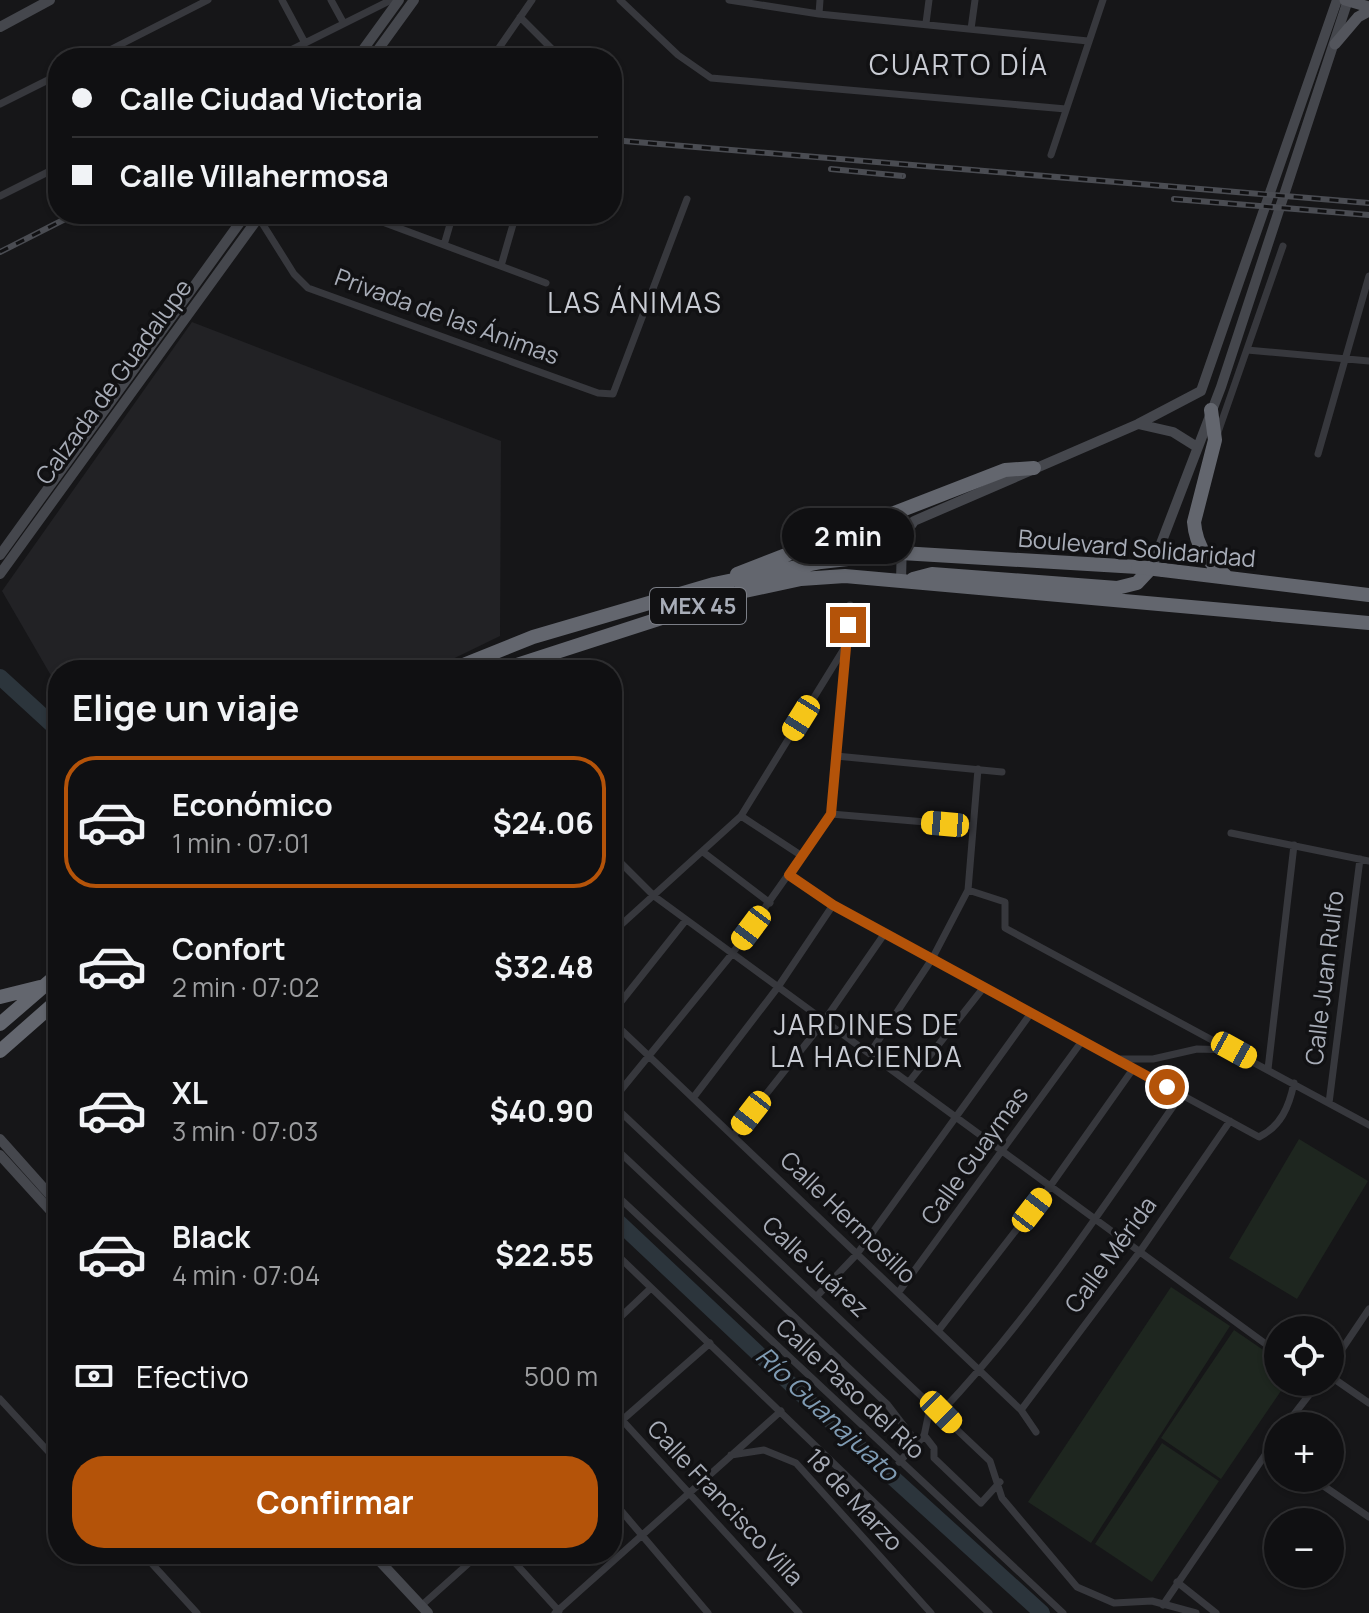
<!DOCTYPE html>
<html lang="es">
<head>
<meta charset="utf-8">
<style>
	body { margin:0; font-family:Manrope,sans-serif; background:#19191b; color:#f1f3f6; height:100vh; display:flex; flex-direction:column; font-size:30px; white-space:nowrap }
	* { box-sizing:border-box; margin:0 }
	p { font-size:26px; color:#9c9d9f }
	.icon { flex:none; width:44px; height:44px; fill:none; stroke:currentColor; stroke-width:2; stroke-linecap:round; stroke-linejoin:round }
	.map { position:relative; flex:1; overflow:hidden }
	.side { position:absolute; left:48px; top:660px; width:574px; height:904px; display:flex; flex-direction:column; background:#101012; border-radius:32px; box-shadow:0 2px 6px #0004,0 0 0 2px #303032 }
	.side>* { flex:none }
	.banner { position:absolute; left:48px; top:48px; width:574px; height:176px; border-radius:32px; box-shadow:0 2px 6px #0004,0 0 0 2px #303032; display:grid; align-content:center; height:176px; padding:0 24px; background:#101012 }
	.fabs { position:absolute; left:1264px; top:1316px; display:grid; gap:16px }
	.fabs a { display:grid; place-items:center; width:80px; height:80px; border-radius:50%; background:#101012; box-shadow:0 2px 6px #0004,0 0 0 2px #303032; font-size:40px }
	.end { position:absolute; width:36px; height:36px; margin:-18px; border:10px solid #b45309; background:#fff; box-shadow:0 0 0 4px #fff }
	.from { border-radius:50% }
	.bubble { position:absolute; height:56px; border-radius:28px; background:#101012; box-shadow:0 2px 6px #0004,0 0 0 2px #303032; font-size:26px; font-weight:700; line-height:56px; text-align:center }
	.car { position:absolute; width:24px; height:48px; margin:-24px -12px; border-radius:10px; box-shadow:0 0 6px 2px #0007; background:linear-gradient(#f5c518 24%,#345 0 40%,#f5c518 0 76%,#345 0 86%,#f5c518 0) }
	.banner b { display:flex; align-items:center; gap:28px; height:76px; font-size:30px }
	.banner b+b { border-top:2px solid #303032 }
	.banner i { width:20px; height:20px; background:#f1f3f6 }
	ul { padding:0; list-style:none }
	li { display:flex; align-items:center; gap:24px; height:132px; margin:0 16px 12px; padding:0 8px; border:4px solid transparent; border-radius:32px }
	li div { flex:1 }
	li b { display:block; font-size:30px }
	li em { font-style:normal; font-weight:700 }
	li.selected { border-color:#b45309 }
	li>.icon { width:72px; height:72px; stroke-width:1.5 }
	h2 { padding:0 24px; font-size:36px; line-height:96px }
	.pay { display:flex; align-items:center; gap:20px; height:88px; padding:0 24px; font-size:30px }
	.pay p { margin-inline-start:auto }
	.cta { display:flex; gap:16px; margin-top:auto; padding:16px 24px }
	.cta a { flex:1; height:92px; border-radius:32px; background:#b45309; color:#fff; font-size:32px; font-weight:700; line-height:92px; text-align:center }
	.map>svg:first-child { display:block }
	.built { fill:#222225 }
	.green { fill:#1e261f }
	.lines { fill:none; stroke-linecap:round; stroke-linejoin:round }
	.river { stroke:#2c353c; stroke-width:16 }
	.street { stroke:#37383d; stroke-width:7 }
	.secondary { stroke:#45474d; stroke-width:10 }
	.primary { stroke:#53555c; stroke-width:11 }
	.highway { stroke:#63666e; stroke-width:14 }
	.rail-casing { stroke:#4a4c52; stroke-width:6 }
	.rail { stroke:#111113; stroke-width:3; stroke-dasharray:9; stroke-linecap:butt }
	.highway-bridge { stroke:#63666e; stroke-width:14 }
	.route { stroke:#b45309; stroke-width:10 }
	.labels { text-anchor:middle; stroke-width:7; stroke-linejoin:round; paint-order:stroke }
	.shield { fill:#111113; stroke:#7b7e86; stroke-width:2 }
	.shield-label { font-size:22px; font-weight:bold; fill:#a8adb8 }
	.street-label { font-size:24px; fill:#a8adb8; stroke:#111113 }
	.water-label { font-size:26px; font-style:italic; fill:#7f9bb3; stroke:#111113 }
	.quarter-label { font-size:28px; letter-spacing:2px; fill:#c9ccd4; stroke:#111113 }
</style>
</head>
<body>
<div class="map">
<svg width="1369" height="1613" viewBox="0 0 1369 1613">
	<rect width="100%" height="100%" fill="#161618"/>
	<path class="built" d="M192,322L501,441L500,636L430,670H58V683L53,679L2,591Z"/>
	<path class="green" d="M1299,1139L1368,1181L1297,1299L1229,1258Z
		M1171,1287L1230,1326L1091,1543L1028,1502Z
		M1234,1330L1278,1360V1382H1287L1221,1479L1161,1438Z
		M1162,1443L1219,1481L1152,1582L1095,1544Z"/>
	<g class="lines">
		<path class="river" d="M0,677L58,730
			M612,1216L815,1407L1042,1613"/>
		<path class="street" d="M282,0L305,43
			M331,0L343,22
			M620,0L678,55L711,78L1066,109
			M729,0L819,14L1088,41
			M819,14L820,0
			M520,17L561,58
			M926,23L929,0
			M971,29L975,0
			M94,58L208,0
			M275,58L391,0
			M492,58L532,0
			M0,104L58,75
			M612,109L618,115
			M1051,155L1103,0
			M0,196L58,167
			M361,214L546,283
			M257,215L294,274L308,288L598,393L613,394L687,199
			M444,245L453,214
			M501,266L516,214
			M1247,350L1369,361
			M1217,435L1283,246
			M1318,454L1369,276
			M836,756L1002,772
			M831,814L973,826
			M741,816L802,856
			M1231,833L1369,861
			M703,852L770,903
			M612,854L654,896L1278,1353
			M789,875L833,905L1259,1137C1281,1126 1289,1107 1294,1083
			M968,890L1005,902V928L1369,1125
			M612,933L741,816L845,647
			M612,1013L686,920
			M612,1021L1021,1410L1036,1432
			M870,1053L932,959L968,890L978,769
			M1119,1059H1153L1197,1049L1233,1050
			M1268,1069L1294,845
			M909,1082L984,987
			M693,1098L778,987L833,905
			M612,1101L732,954L831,814L850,605
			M1329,1103L1360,859
			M612,1104L990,1461L1002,1498L1077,1587L1114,1603L1152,1601L1196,1613
			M733,1136L824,1021L885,933
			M612,1145L887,1404L917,1443
			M612,1191L1063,1613
			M612,1250L989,1613
			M898,1293L1082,1041
			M817,1296L857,1254L1031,1013
			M612,1325L651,1288
			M938,1331L1051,1185L1133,1069
			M1330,1367L1369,1309
			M1330,1376L1369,1403
			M0,1399L58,1462
			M1021,1410L1141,1250L1230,1121
			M941,1412C1032,1316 1106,1203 1181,1095
			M622,1420L799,1613
			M1285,1426L1319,1382
			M612,1429L710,1343
			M924,1435L934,1448V1458L981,1503L1000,1482
			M731,1455L764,1450L796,1463L931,1613
			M899,1462L924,1436L931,1403
			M1312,1478L1369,1517
			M612,1500L708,1613
			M143,1554L197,1613
			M507,1554L559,1611
			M383,1565L395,1554
			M1177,1582L1216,1613
			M1163,1605L1278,1436
			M421,1606L479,1554
			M555,1613L781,1411"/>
		<path class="secondary" d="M0,27L50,0
			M357,58L399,0
			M372,58L414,0
			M1138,424L1173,432L1197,447
			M0,555L246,214
			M1152,567L1221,387L1348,0
			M0,574L261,214
			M901,582L902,538L914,521L1138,424L1201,391L1337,0
			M0,1139L58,1204
			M0,1155L58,1219
			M373,1554L428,1613"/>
		<path class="primary" d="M1345,0L1369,7
			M1335,44L1358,17L1369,11"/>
		<path class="highway" d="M1211,410L1215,440L1194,522C1196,548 1209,562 1228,578
			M1163,570L1369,595
			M737,574L1005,470L1034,468
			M913,579L932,574L1117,588L1137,583L1152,567
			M451,670L533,637L714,584L821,562L901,553L1138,567
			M501,670L745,591L801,579L845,576L1369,623
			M0,997L40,987
			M0,1024L58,974
			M0,1051L58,1000"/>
		<defs>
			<path id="rail" d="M612,140L1369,203
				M831,169L903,176
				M1174,199L1369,215
				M0,252L75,214"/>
		</defs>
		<use href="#rail" class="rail-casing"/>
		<use href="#rail" class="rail"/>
		<path class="highway-bridge" d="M1138,567L1163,570"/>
	</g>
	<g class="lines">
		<path class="route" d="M848,625L831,814L789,875L833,905L1167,1087"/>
	</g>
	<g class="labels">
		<rect class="shield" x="650" y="588" width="96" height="36" rx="6"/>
		<g class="shield-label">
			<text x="698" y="614">MEX 45</text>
		</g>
		<g class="street-label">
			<text transform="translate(447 317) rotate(20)" y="8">Privada de las Ánimas</text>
			<text transform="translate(114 382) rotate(-54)" y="8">Calzada de Guadalupe</text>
			<text transform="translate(1137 549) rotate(5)" y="8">Boulevard Solidaridad</text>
			<text transform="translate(1325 978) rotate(-83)" y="8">Calle Juan Rulfo</text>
			<text transform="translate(975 1156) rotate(-54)" y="8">Calle Guaymas</text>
			<text transform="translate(848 1218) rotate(44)" y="8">Calle Hermosillo</text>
			<text transform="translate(1111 1255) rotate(-54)" y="8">Calle Mérida</text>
			<text transform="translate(815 1267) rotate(43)" y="8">Calle Juárez</text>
			<text transform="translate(850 1389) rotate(43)" y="8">Calle Paso del Río</text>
			<text transform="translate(854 1500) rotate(47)" y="8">18 de Marzo</text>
			<text transform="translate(725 1503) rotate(47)" y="8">Calle Francisco Villa</text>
		</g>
		<g class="water-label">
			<text transform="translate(827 1414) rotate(43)" y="9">Río Guanajuato</text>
		</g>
		<g class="quarter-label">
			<text x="959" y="75">CUARTO DÍA</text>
			<text x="635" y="313">LAS ÁNIMAS</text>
			<text x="867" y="1035">JARDINES DE<tspan x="867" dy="32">LA HACIENDA</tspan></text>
		</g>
	</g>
</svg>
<div class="fabs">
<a><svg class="icon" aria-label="locate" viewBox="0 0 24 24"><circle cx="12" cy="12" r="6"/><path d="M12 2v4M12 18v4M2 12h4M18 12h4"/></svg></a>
<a>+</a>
<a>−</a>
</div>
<i class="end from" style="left:1167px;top:1087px"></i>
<i class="end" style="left:848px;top:625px"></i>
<div class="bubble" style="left:782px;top:508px;width:132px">2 min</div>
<i class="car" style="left:801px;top:718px;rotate:212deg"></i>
<i class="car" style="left:945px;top:824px;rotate:275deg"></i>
<i class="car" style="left:751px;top:928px;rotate:217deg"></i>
<i class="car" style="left:1234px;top:1050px;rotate:119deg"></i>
<i class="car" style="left:751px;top:1113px;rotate:218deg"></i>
<i class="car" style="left:1032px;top:1210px;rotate:38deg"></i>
<i class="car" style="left:941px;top:1412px;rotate:135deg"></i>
<div class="banner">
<b><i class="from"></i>Calle Ciudad Victoria</b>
<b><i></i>Calle Villahermosa</b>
</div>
<section class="side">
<h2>Elige un viaje</h2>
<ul>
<li class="selected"><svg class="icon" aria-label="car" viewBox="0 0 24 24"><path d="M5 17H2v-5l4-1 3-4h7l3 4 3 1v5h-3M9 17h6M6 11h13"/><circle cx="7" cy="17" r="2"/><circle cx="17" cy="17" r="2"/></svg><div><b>Económico</b><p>1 min · 07:01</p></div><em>$24.06</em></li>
<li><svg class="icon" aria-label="car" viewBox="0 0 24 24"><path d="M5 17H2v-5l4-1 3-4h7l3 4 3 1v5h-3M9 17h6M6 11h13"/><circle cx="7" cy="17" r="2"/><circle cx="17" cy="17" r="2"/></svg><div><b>Confort</b><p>2 min · 07:02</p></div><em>$32.48</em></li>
<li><svg class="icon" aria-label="car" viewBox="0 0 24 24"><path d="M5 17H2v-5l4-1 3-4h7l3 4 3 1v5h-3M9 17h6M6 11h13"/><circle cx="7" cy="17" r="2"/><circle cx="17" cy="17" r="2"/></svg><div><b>XL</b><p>3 min · 07:03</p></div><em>$40.90</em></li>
<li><svg class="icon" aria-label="car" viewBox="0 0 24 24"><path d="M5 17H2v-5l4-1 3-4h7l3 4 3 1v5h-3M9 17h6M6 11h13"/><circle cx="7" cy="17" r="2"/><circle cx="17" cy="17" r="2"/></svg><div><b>Black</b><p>4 min · 07:04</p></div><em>$22.55</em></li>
</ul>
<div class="pay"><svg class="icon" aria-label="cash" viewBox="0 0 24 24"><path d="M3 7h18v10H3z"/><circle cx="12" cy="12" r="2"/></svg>Efectivo<p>500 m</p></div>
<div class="cta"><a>Confirmar</a></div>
</section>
</div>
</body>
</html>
